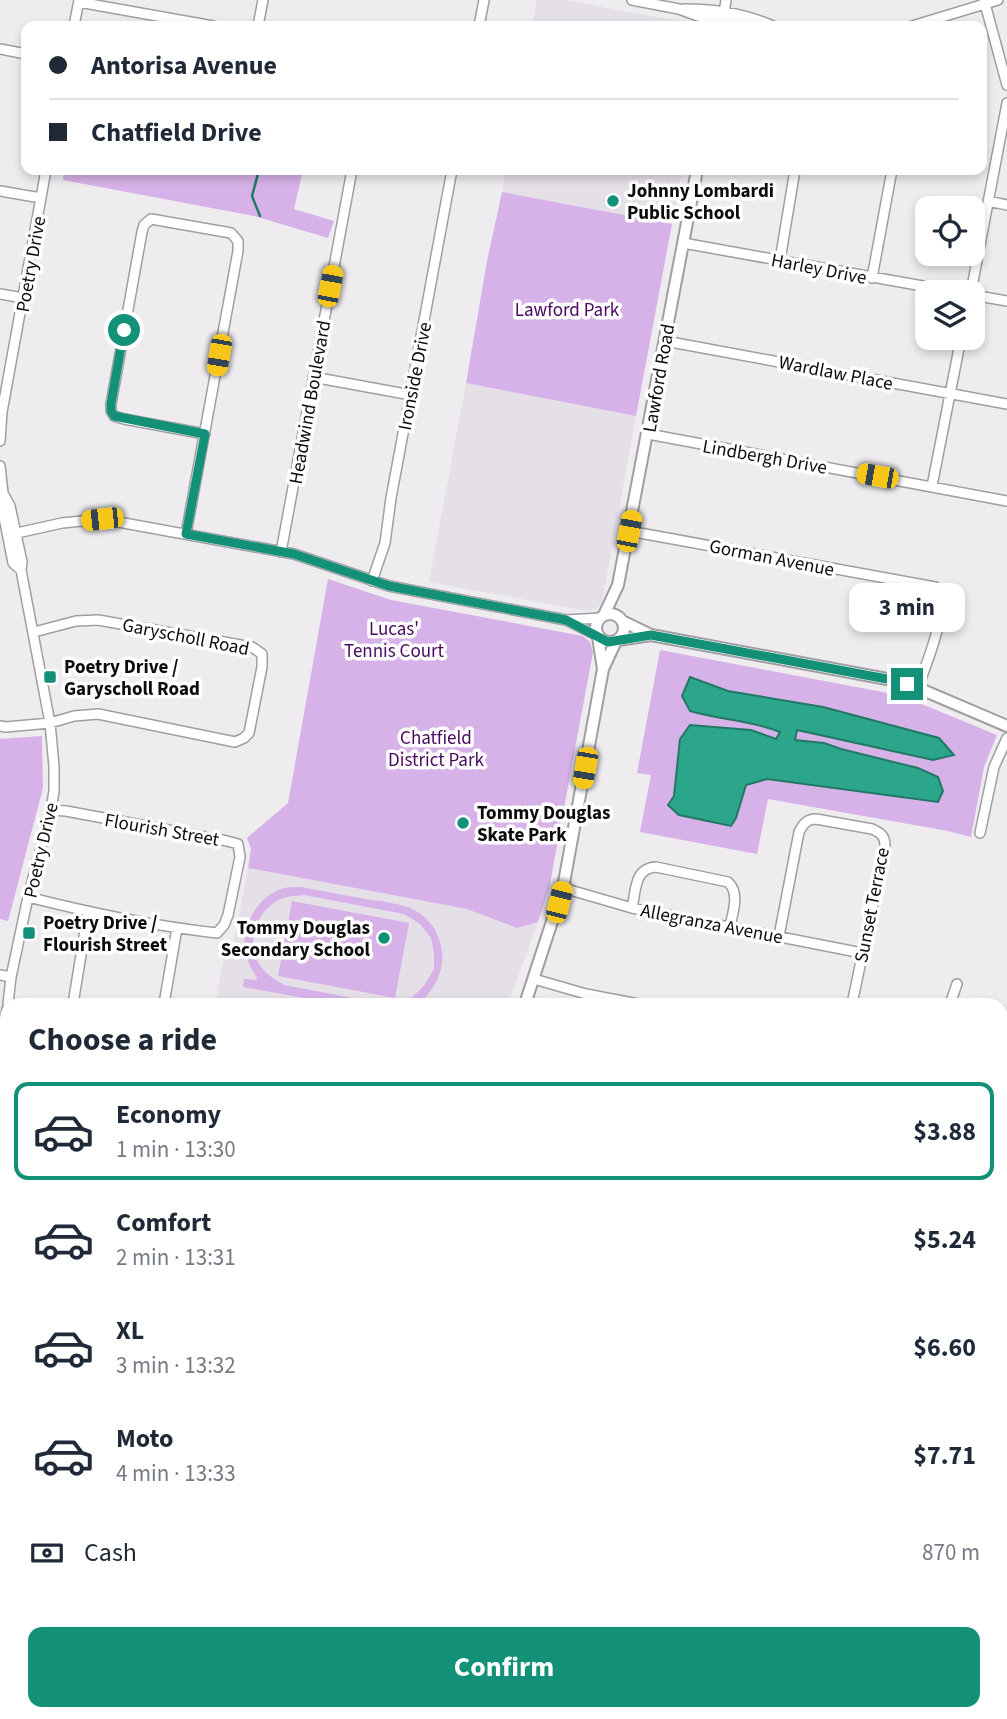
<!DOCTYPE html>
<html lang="en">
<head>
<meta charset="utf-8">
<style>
	body { margin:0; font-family:"Source Sans 3",sans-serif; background:#f2f2f3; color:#1f2937; height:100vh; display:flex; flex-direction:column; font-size:26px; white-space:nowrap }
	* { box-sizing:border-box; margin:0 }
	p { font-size:23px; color:#747a83 }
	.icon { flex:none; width:38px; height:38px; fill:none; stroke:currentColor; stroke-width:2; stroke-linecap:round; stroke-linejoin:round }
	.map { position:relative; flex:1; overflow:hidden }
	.side { position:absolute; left:0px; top:998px; width:1008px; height:723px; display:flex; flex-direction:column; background:#fff; border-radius:21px 21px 0 0; box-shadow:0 4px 10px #0003 }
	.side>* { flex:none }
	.hud { position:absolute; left:21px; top:21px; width:966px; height:154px; border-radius:14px; box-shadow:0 4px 10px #0003; display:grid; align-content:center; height:154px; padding:0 28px; background:#fff }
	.buttons { position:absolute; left:915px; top:196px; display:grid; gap:14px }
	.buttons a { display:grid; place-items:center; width:70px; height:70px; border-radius:14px; background:#fff; box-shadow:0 4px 10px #0003; font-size:35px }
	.end { position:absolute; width:32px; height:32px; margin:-16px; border:9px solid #139178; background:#fff; box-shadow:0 0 0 4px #fff }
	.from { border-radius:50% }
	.bubble { position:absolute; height:49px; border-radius:14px; background:#fff; box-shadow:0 4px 10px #0003; font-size:23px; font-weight:700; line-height:49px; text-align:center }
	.car { position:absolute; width:21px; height:42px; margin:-21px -10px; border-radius:9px; box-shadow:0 0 5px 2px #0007; background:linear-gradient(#f5c518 24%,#345 0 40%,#f5c518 0 76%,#345 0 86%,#f5c518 0) }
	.hud b { display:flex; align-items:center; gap:24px; height:66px; font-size:26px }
	.hud b+b { border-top:2px solid #e0e1e3 }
	.hud i { width:18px; height:18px; background:#1f2937 }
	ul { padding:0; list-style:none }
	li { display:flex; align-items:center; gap:21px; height:98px; margin:0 14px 10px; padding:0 14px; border:4px solid transparent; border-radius:14px }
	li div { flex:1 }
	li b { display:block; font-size:26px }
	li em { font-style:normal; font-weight:700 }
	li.active { border-color:#139178 }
	li>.icon { width:63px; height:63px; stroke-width:1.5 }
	h2 { padding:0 28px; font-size:32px; line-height:84px }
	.pay { display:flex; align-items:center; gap:18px; height:77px; padding:0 28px; font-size:26px }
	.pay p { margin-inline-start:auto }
	.action { display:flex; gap:14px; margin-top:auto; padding:14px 28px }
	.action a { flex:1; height:80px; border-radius:14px; background:#139178; color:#fff; font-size:28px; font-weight:700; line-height:80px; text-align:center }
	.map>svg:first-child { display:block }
	.built { fill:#e5dfe8 }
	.green { fill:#d7b2e9; fill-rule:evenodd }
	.water { fill:#2ba68b; stroke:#227865; stroke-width:2 }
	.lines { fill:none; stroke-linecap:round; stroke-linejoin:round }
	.stream { stroke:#227865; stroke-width:2.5 }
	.minor-casing { stroke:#a09ea1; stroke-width:12 }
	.tertiary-casing { stroke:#a09ea1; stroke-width:14 }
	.secondary-casing { stroke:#a09ea1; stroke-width:16 }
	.primary-casing { stroke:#cacaca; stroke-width:18 }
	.minor { stroke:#fff; stroke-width:9 }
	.tertiary { stroke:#fff; stroke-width:10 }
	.secondary { stroke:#fff; stroke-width:12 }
	.primary { stroke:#d0a9e2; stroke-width:14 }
	.route { stroke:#139178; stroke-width:9 }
	.poi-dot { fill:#139178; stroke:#fff; stroke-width:2.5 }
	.labels { text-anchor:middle; stroke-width:7; stroke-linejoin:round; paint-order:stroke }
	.poi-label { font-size:19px; font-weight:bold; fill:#0d0c0d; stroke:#fff; text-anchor:start }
	.street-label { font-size:19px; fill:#0d0c0d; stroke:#fff }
	.park-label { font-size:19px; fill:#4a0961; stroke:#fff }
</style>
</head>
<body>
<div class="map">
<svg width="1007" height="1719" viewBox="0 0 1007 1719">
	<rect width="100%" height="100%" fill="#eeecef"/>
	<path class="built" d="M537,0H564L706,26H532Z
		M506,170H682L672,224L502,192Z
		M466,383L636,416L602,602L596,609L587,611L429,582Z
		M248,868L467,909L517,928L538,922L508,1004H215L226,947L233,948Z"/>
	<path class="green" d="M64,170H303L294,209L334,221L328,238L254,216L63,180Z
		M502,192L672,224L636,416L466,383L487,261Z
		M328,579L391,600L583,636L590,642L593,652L549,889L538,922L517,928L467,909L248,868L251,849L247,838L288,803Z
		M660,650L888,693L924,705L997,735L984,767L971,837L948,831L768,799L757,854L640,832L651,775L637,773Z
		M42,736L43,788L8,921L0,919V739Z
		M301,887C322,891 344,895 365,899C384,902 407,903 422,915C434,924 441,939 442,953C444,973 433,992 418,1004H339L243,987L244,979L256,980L257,978C253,970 247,962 245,953C241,926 257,896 284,888C289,887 296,887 301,887ZM304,895L404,914L420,924L431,938L434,953V969L424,986L412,997L399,1002L385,1004L284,985C274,979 266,974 259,964C246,944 256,912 277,901C285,896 295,896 304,895Z
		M292,901L409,923L395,998L278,976Z
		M4,1183L7,1184V1333L0,1332V1186Z"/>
	<path class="water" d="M690,677L728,691L823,707L939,738L954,755L933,760L797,730L795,740L824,743L841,749L918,768L938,777L943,791L938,802L767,779L746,785L736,818L731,826L679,815L668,805L674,796L680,739L690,725L751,730L776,739L780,732C751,720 720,720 690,711L682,696Z"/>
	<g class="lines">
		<path class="stream" d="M259,170L252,196L260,216"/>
		<defs>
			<path id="minor" d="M632,0L679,9L698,16L750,26
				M984,0L1007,85
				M79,2L213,26
				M684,9C713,9 746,14 773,26
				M724,13L726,0
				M74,26L79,0
				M258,26L263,0
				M479,26L484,0
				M912,26L998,0
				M0,49L26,54
				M0,191L41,198
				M988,201L1007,205
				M683,243L956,292
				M780,260L795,170
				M872,278L892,170
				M971,292L1007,103
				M0,294L23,298
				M973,295L1007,301
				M665,341L1007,404
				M313,377L411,395
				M648,434L1007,501
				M0,441L2,412L46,170
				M0,466L3,493L2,507L13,563L21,570
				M932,486L961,338
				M3,493L10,506L22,562L21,570L50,723L54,766V791L51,810L28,897L11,977L8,1004
				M629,531L935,587L941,593C943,626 928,658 918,688
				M186,534L238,251V241L231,233L151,219L144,225L142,232L111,404V411L114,416L124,419L205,434
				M8,535L62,523L102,519L294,554L389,586L566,620L600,618
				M281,552L352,170
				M372,581L385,543L391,498L452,170
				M568,621L598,636
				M0,726L6,727L50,723L74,716L98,714L235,742L244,738L249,733L262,667V654L252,647L98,620L76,621L34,632
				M980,833L994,767L1007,738
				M563,888L632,908L862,953
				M28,897C91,913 154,926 217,933L224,925L228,915L240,857L238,844L227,841L66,811L51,810
				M632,908C636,891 634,868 656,867L728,882C740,893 733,912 730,926
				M779,936L799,832C803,824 807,819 816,819L872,829C881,833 885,836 885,846L852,1004
				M0,975L11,977
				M534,979L586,994L638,1004
				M73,1004L88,912
				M164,1004L177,928
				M950,1004L957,984
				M0,1060L7,1009
				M1001,1082L1007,1084
				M0,1382L7,1383
				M0,1486L7,1487
				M0,1616L7,1586
				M1001,1662L1007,1643
				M1001,1692L1007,1696
				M490,1713L522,1719
				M88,1719L89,1713
				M591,1719L592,1713
				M695,1719L696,1713
				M914,1719L915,1713"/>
			<path id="tertiary" d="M723,26L724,13
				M596 628a14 14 0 1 1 28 0a14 14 0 1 1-28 0Z
				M604,615L618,585L697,170
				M622,621L651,635L887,679L918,688L1007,726
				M598,637L603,669
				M618,640L651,635
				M525,1004L563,888L603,669L616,641
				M386,1719L387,1713"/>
			<path id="secondary" d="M1001,1519L1003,1512L1007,1509
				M1001,1569L1007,1548
				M949,1719L950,1713"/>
			<path id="primary" d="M0,1153L7,1154
				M0,1172L7,1173
				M1001,1338L1007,1339
				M1001,1353L1007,1354"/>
		</defs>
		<use href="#minor" class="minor-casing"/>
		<use href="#tertiary" class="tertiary-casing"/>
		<use href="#secondary" class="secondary-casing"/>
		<use href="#primary" class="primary-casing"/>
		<use href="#minor" class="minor"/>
		<use href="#tertiary" class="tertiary"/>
		<use href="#secondary" class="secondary"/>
		<use href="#primary" class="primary"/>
	</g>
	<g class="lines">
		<path class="route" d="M124,330L111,404V411L114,416L205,434L186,534L294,554L389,586L566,620L608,642L651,635L887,679L907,684"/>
	</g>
	<g class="poi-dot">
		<circle cx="613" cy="201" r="7"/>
		<rect x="43" y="670" width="14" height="14" rx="3.5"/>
		<circle cx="463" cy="823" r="7"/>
		<rect x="22" y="926" width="14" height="14" rx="3.5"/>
		<circle cx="384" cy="938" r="7"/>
	</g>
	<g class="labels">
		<g class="poi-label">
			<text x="627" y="197">Johnny Lombardi<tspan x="627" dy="22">Public School</tspan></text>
			<text x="64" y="673">Poetry Drive /<tspan x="64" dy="22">Garyscholl Road</tspan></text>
			<text x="477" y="819">Tommy Douglas<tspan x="477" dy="22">Skate Park</tspan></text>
			<text x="43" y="929">Poetry Drive /<tspan x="43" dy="22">Flourish Street</tspan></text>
			<text x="370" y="934" text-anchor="end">Tommy Douglas<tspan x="370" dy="22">Secondary School</tspan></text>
		</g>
		<g class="street-label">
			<text transform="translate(30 264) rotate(-80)" y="7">Poetry Drive</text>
			<text transform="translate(819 268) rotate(11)" y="7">Harley Drive</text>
			<text transform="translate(836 372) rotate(11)" y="7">Wardlaw Place</text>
			<text transform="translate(414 376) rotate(-79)" y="7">Ironside Drive</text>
			<text transform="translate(658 378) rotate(-80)" y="7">Lawford Road</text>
			<text transform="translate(309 402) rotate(-80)" y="7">Headwind Boulevard</text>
			<text transform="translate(765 456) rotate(10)" y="7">Lindbergh Drive</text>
			<text transform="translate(772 557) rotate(11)" y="7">Gorman Avenue</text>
			<text transform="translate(186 636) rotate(11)" y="7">Garyscholl Road</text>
			<text transform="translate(162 829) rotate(10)" y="7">Flourish Street</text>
			<text transform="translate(40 850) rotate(-77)" y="7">Poetry Drive</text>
			<text transform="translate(871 905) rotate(-79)" y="7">Sunset Terrace</text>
			<text transform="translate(712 923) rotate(11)" y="7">Allegranza Avenue</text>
		</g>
		<g class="park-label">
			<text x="567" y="316">Lawford Park</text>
			<text x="394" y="635">Lucas'<tspan x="394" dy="22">Tennis Court</tspan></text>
			<text x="436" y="744">Chatfield<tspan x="436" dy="22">District Park</tspan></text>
		</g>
	</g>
</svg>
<div class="buttons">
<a><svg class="icon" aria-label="locate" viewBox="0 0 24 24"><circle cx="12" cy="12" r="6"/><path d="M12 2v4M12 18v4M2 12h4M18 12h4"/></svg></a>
<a><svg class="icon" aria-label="layers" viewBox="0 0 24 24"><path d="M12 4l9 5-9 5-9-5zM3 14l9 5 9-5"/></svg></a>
</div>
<i class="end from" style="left:124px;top:330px"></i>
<i class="end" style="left:907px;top:684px"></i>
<div class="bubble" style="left:849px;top:583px;width:116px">3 min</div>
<i class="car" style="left:330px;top:286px;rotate:11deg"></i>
<i class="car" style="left:219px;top:355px;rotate:190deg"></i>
<i class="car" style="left:877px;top:476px;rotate:280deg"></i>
<i class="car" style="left:102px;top:519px;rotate:264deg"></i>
<i class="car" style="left:629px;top:531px;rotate:11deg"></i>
<i class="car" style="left:585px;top:768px;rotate:190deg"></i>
<i class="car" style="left:559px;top:902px;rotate:14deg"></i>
<div class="hud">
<b><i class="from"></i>Antorisa Avenue</b>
<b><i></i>Chatfield Drive</b>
</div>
<section class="side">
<h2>Choose a ride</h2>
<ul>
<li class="active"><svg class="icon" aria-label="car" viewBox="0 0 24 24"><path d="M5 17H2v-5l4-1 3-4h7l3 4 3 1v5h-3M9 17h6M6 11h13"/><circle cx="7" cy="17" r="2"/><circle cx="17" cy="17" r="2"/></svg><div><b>Economy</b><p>1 min · 13:30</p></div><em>$3.88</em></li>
<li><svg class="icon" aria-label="car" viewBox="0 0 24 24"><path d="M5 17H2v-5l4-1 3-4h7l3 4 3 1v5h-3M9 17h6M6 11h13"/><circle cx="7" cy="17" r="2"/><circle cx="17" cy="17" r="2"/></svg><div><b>Comfort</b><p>2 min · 13:31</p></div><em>$5.24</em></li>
<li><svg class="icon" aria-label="car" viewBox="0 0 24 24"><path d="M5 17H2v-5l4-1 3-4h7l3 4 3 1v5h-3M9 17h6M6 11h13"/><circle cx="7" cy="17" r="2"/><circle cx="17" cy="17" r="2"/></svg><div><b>XL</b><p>3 min · 13:32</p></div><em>$6.60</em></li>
<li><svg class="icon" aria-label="car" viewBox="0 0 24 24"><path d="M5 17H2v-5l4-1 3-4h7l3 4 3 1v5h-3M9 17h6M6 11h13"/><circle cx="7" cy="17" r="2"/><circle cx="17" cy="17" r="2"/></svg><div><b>Moto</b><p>4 min · 13:33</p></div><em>$7.71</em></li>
</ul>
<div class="pay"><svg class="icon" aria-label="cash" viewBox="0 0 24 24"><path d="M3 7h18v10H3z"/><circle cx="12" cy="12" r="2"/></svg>Cash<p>870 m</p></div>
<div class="action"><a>Confirm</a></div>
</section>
</div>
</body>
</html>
